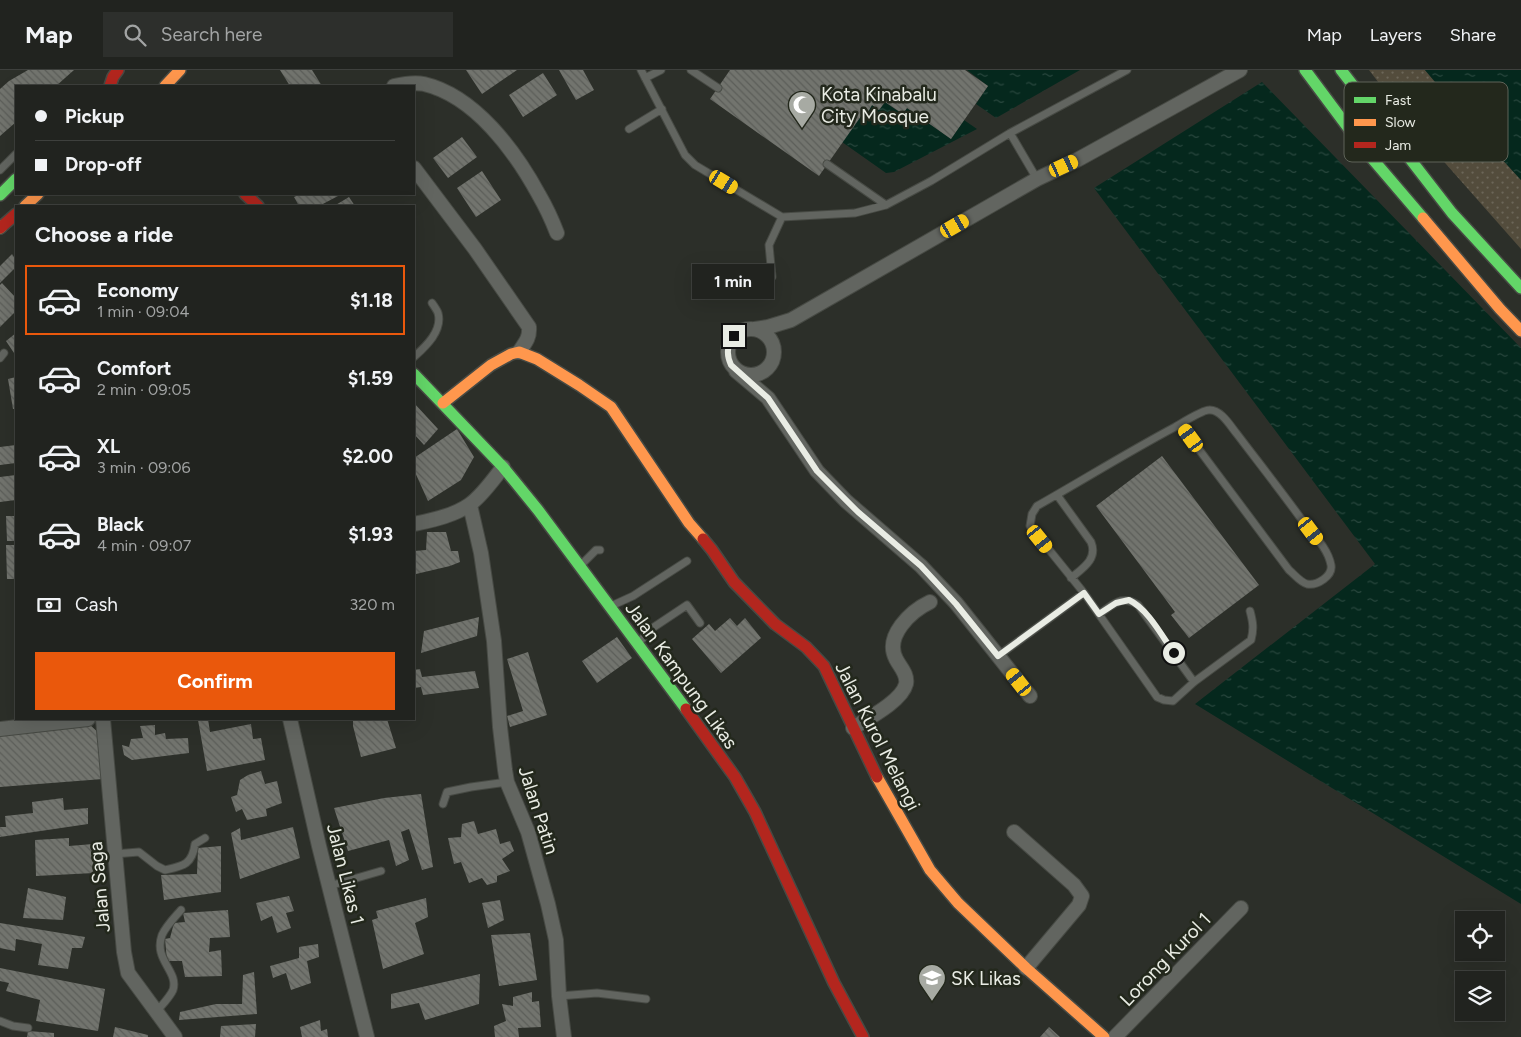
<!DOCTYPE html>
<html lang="en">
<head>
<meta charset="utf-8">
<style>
	body { margin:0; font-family:Figtree,sans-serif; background:#2d2f2c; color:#f1f3f6; height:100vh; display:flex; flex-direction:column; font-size:19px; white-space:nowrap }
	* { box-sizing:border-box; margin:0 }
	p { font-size:16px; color:#a2a4a4 }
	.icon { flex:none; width:28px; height:28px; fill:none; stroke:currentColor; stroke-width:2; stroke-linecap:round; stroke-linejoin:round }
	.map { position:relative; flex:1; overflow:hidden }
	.details { position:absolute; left:15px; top:135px; width:400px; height:515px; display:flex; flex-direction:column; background:#21231f; border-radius:0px; box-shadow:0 5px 20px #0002,0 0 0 1px #3e403d }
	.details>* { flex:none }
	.banner { position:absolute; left:15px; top:15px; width:400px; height:110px; border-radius:0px; box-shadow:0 5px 20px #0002,0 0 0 1px #3e403d; display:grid; align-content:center; height:110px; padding:0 20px; background:#21231f }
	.tools { position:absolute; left:1455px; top:841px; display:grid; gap:10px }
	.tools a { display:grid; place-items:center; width:50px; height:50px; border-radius:0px; background:#21231f; box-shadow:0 5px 20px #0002,0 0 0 1px #3e403d; font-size:25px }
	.end { position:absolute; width:22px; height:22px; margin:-11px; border:6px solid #e9ece4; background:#111; box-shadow:0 0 0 2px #111 }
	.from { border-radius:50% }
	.bubble { position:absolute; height:35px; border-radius:0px; background:#21231f; box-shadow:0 5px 20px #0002,0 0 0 1px #3e403d; font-size:16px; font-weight:700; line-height:35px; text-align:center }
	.car { position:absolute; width:15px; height:30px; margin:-15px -8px; border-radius:6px; box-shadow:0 0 4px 1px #0007; background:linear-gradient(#f5c518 24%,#345 0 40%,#f5c518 0 76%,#345 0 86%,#f5c518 0) }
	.banner b { display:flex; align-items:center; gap:18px; height:48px; font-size:19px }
	.banner b+b { border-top:1px solid #3e403d }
	.banner i { width:12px; height:12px; background:#f1f3f6 }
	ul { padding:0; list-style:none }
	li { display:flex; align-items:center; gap:15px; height:70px; margin:0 10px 8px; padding:0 10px; border:2px solid transparent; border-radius:0px }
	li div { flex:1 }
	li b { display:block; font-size:19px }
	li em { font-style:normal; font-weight:700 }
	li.on { border-color:#ea580c }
	li>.icon { width:45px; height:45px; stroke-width:1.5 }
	h2 { padding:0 20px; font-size:22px; line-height:60px }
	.pay { display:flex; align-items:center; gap:12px; height:55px; padding:0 20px; font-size:19px }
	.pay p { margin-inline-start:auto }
	.cta { display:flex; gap:10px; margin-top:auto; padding:10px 20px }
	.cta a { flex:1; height:58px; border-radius:0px; background:#ea580c; color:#fff; font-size:20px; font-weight:700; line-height:58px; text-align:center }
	header { display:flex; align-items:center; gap:30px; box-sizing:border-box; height:70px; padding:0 25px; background:#21231f; border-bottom:1px solid #3e403d }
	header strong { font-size:24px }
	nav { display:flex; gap:28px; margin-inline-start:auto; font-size:18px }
	.search { width:350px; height:45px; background:#2d2f2c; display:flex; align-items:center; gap:12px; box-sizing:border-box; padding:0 18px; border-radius:0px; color:#a2a4a4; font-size:19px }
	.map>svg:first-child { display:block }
	.park { fill:url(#park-dots) }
	.water { fill:url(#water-ripples) }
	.building { fill:url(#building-back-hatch) }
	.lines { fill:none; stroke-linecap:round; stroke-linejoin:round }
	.lane-casing { stroke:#474a44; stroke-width:9 }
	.street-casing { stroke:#474a44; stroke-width:16 }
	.fast-casing { stroke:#474a44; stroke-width:14 }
	.slow-casing { stroke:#474a44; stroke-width:14 }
	.jam-casing { stroke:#474a44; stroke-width:14 }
	.lane { stroke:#626560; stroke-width:7 }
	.street { stroke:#626560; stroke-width:14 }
	.fast { stroke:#63d668; stroke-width:11 }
	.slow { stroke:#ff974d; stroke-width:11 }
	.jam { stroke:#b3261e; stroke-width:11 }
	.route { stroke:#e9ece4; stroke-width:6 }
	.labels { text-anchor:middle; stroke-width:5; stroke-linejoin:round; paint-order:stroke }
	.poi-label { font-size:19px; fill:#e9ece4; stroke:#23281c; text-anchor:start }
	.street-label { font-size:19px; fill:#e9ece4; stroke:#23281c }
	.key { fill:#23281c; stroke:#5e6358; stroke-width:1 }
	.key-label { font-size:14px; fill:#e9ece4 }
</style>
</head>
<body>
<header>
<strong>Map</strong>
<div class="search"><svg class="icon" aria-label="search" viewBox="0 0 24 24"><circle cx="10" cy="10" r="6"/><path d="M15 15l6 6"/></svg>Search here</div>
<nav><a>Map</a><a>Layers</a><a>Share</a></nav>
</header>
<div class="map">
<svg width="1521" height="967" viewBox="0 0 1521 967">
	<defs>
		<pattern id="park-dots" width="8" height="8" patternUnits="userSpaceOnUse" patternTransform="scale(1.25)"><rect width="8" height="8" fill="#534c3c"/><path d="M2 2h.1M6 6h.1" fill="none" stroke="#6c6658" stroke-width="1.8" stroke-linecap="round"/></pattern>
		<pattern id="water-ripples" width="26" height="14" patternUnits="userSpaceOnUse" patternTransform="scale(1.25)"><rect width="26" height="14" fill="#05281d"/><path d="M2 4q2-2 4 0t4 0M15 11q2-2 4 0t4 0" fill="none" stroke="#29473e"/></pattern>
		<pattern id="building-back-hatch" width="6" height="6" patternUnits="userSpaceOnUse" patternTransform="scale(1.25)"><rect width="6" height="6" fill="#72746e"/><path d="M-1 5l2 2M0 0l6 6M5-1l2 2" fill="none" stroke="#5c5e59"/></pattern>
	</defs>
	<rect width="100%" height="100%" fill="#2c2f29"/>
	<path class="park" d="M1369,0H1425L1479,64L1521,110V179L1408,51Z"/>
	<path class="water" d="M967,0H1080L996,48L976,34L988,16Z
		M1425,0H1521V110L1479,64Z
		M1262,12L1521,278V834L1195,634L1375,494L1094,118Z
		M885,32L902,44L907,38L951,69L964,50L977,59L894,102L886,103L842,72L864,42L867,43L872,35L879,40Z"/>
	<path class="building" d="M28,0H74L56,16H16V52L0,66V19L9,11Z
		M280,0H312L322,16H290Z
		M466,0H517L482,24Z
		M559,0H583L594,20L576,30Z
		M730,0H965L988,16L951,69L907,38L903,44L885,32L879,40L872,35L867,44L864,42L819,106L710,29Z
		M543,3L557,25L523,47L509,25Z
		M462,67L477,87L448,108L433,88Z
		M482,101L501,130L476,147L457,118Z
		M301,124H337L338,126L319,136H299L294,127Z
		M349,127L355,136H334Z
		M12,184L16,190V197L0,213V196Z
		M2,213L16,228V241L0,257V215Z
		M16,263V286L6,271Z
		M16,307V339H13L8,309Z
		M414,333L438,359L424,375L414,364Z
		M457,359L474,387L461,410L428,431L414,400V388Z
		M16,375V393L0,395V377Z
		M1162,386L1259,515L1189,568L1171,545L1175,542L1096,436Z
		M16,405V430L0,432V407Z
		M6,446H16V471H7Z
		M427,462H446L451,481H458L460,492L450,496L416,504L414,496V481L426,480Z
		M6,475H16V509H7Z
		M479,547L477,566L421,583L424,561Z
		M730,548L737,556L745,548L761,568L721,603L692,569L709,554L715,561Z
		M617,567L632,588L597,613L582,591Z
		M528,582L547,645L510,657L507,646L523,641L507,589Z
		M420,599L422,607L475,601L479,618L423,625L421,617L414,618V600Z
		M208,649L210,662L251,654L253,669L261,668L265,690L207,701L198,650Z
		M353,649H387L396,678L361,687L353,656Z
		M89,654L101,665L103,709L0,717V662Z
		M155,655V665L165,663L166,669L188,668L189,683L132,690L124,685L122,675L129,677L131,669L143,668L140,656Z
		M261,701L265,714L277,711L282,733L266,739L267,746L247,750L242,739L236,742L231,727L237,725L240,710L248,705Z
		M421,724L433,797L422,800L409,759L401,762L409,790L396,796L389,770L348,781L334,738L384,728Z
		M63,728L64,740L88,738V754L0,767V757H6L5,746L33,743L32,732Z
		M474,751L478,764L496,759L500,774L510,771L514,781L502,789L510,801L497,806V812L487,815L482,808L469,813L461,792L454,794L448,768L461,767L462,754Z
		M293,757L300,788L240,809L231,763L240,758L241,770Z
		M69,768V776L93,774L94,803L36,806L35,770Z
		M221,776V822L164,830L161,805L197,804L198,778Z
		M28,818L66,827L63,850L23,848Z
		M289,826L294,841L286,843L291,858L277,863L272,846L261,851L256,833Z
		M426,828L428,847L415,853L424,884L383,899L372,850L378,848L376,841Z
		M500,830L504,850L488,858L482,833Z
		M228,840L230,867L210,868L209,882L221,880L222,906L185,907L182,891H167L165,869L170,868L174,853L185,852L183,843Z
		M0,853L85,867L82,878H72L68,899L38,895L42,874L16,869L15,881L0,878Z
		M530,863L537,910L499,916L491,865Z
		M318,874L319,887L307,891L311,913L291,920L286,903L273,908L270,896L299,888V877Z
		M0,898L105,919L98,961L36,951L40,930L6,921L9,913L0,911Z
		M254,902L257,944L179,950L180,942L216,934H242L243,905Z
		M480,904L479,934L425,950L419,933L391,939V924Z
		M532,922V932L539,931L541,957L518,958L519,967H495L494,956L506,951L502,934L513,936V927Z
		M320,950L321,961L327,959L328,967H302L300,957Z
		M256,954L255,967H220L221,956Z
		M115,957L148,965V967H113Z
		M1049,957L1060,967H1040Z
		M28,961L54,963V967H27Z"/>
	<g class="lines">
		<defs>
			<path id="lane" d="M641,0L685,85L695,95L782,147L855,143L886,135L931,111L1010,63L1127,0
				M691,0L718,18
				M645,8L661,0
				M629,59L662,39
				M1010,63L1037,109
				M827,94L886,135
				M0,100L16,84
				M772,207L769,175L782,147
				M414,287C425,277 443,261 438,243C437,240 434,236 432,233
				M0,288L4,283
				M1180,354L1289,500C1295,505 1300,512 1307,514C1317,516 1333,506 1331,495C1328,478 1312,463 1302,450C1281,421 1259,393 1237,364C1231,357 1221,339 1209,340C1202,340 1182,353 1175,357C1128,382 1083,410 1037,436L1032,444L1030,456L1084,523L1157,627L1164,630L1173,631L1194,612L1251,570C1254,559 1253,552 1250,541
				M1057,425L1091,472C1098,489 1083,498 1071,508
				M580,496L596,480H600
				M611,536L633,526L687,491
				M1099,544C1113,535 1122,524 1138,535L1194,612
				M638,573L654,557L687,535L700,553
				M998,586L1084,523
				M443,734L447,722L471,717L507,712
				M114,784L139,782L157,796L165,800C183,796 192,795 195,774L205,768
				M329,816L381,801
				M559,926L597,923L646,929
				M157,941C162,935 170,927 173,920C179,901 153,890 162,865C166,856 174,848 181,840
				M0,951L13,956L28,958"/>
			<path id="street" d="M394,16C403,14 414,12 424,14C475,26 515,81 539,125C546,137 552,150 557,163
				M414,98L475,179L529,257C530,268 525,273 519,282
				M728 282a23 23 0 1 1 46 0a23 23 0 1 1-46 0Z
				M755,259L768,257L791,250L1037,109L1077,90L1240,0
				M736,301L768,328L817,401L846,431L921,496L956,533L1030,626
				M470,435L481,483L494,571L500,657L505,700L507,712L528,762L548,834L556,870L559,926L564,967
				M414,454C432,450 453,446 469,435C481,427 494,409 503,397
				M103,649L124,882L128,903L175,967
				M290,649L319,776L367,967
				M853,658C867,649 902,631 906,614C908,604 900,597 896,589C884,566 911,541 930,532
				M0,659L88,649
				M1014,762L1074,815L1082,826L1079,835L1026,898
				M1115,967L1241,838"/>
			<path id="fast" d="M1305,0L1364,79L1423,148
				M1341,0L1452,143L1521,218
				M0,125L16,109
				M414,304L503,397L538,440L686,639"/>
			<path id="slow" d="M165,16L180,0
				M25,136L38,124
				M1423,148L1500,239L1521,261
				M0,158L2,156
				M443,333L491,295L511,284L519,282L537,289L579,315L611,337L689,453L703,469
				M877,707L930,800L958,833L1026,898L1104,967"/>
			<path id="jam" d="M110,16L113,7L118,0
				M245,124L258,136
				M0,158L16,144
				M703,469L712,480L734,512L775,554L806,577L824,596L877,707
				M686,639L735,707L755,742L834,913L863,967"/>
		</defs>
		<use href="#lane" class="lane-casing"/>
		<use href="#street" class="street-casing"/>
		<use href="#fast" class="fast-casing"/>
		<use href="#slow" class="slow-casing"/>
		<use href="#jam" class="jam-casing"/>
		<use href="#lane" class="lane"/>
		<use href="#street" class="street"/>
		<use href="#fast" class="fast"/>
		<use href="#slow" class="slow"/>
		<use href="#jam" class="jam"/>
	</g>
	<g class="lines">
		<path class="route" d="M734,266C727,276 726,284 731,295L768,328L817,401L858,442L921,496L956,534L998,586L1084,523L1099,544L1116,533L1129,530C1148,539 1162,566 1174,583"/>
	</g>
	<defs>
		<symbol id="mosque-pin" viewBox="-11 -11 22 30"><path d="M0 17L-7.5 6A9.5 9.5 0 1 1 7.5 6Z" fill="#a7aaa3" stroke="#23281c"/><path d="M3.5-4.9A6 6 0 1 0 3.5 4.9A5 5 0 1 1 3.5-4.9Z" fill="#fff"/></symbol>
		<symbol id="school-pin" viewBox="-11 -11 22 30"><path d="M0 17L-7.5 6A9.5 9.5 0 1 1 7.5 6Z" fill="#a7aaa3" stroke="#23281c"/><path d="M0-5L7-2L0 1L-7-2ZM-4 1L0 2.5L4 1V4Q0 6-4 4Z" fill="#fff"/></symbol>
	</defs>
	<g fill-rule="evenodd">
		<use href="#mosque-pin" x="786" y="19" width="32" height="43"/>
		<use href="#school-pin" x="916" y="892" width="32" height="43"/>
	</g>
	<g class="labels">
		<g class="poi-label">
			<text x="821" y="31">Kota Kinabalu<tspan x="821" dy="22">City Mosque</tspan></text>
			<text x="951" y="915">SK Likas</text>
		</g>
		<g class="street-label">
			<text transform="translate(682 605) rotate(54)" y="7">Jalan Kampung Likas</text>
			<text transform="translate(878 666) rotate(63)" y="7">Jalan Kurol Melangi</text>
			<text transform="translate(539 740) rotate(72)" y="7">Jalan Patin</text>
			<text transform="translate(346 804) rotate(76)" y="7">Jalan Likas 1</text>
			<text transform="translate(99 817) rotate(-95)" y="7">Jalan Saga</text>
			<text transform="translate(1165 889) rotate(-46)" y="7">Lorong Kurol 1</text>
		</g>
	</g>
	<rect x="1344" y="12" width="164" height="80" rx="8" class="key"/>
	<rect x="1354" y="27" width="22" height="6" fill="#63d668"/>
	<rect x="1354" y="49" width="22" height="7" fill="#ff974d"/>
	<rect x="1354" y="72" width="22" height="6" fill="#b3261e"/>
	<g class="key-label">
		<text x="1385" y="35">Fast</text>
		<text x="1385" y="57">Slow</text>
		<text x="1385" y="80">Jam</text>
	</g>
</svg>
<div class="tools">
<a><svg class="icon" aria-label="locate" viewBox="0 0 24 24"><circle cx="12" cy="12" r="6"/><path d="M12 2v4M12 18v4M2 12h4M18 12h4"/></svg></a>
<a><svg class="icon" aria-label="layers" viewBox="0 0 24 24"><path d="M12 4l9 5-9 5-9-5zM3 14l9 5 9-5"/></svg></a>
</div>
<i class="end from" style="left:1174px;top:583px"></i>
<i class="end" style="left:734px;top:266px"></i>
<div class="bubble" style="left:692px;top:194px;width:82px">1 min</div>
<i class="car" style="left:1064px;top:96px;rotate:65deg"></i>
<i class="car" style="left:724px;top:112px;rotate:121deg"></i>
<i class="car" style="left:955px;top:156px;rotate:60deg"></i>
<i class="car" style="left:1191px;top:368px;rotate:324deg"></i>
<i class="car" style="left:1311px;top:461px;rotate:143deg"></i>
<i class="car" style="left:1040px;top:469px;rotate:141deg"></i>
<i class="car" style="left:1019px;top:612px;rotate:322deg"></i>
<div class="banner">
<b><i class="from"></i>Pickup</b>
<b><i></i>Drop-off</b>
</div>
<section class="details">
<h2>Choose a ride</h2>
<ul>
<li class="on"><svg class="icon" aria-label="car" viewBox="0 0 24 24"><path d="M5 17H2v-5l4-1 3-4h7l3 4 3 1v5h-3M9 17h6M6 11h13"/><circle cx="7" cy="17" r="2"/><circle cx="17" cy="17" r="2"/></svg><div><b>Economy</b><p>1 min · 09:04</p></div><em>$1.18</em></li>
<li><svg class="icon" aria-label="car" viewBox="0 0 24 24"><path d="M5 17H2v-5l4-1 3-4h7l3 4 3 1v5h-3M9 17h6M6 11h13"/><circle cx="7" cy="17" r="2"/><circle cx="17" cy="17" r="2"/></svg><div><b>Comfort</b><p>2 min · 09:05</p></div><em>$1.59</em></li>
<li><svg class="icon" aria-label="car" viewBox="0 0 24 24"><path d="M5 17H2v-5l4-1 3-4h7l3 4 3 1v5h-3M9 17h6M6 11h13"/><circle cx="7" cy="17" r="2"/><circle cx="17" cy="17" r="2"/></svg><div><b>XL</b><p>3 min · 09:06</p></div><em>$2.00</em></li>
<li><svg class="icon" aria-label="car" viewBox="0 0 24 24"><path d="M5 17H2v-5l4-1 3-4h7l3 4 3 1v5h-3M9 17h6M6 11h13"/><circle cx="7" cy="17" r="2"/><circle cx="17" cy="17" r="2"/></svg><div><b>Black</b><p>4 min · 09:07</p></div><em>$1.93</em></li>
</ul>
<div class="pay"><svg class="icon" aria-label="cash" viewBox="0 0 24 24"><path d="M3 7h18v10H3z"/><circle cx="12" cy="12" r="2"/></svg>Cash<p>320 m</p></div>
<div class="cta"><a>Confirm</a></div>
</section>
</div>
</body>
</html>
